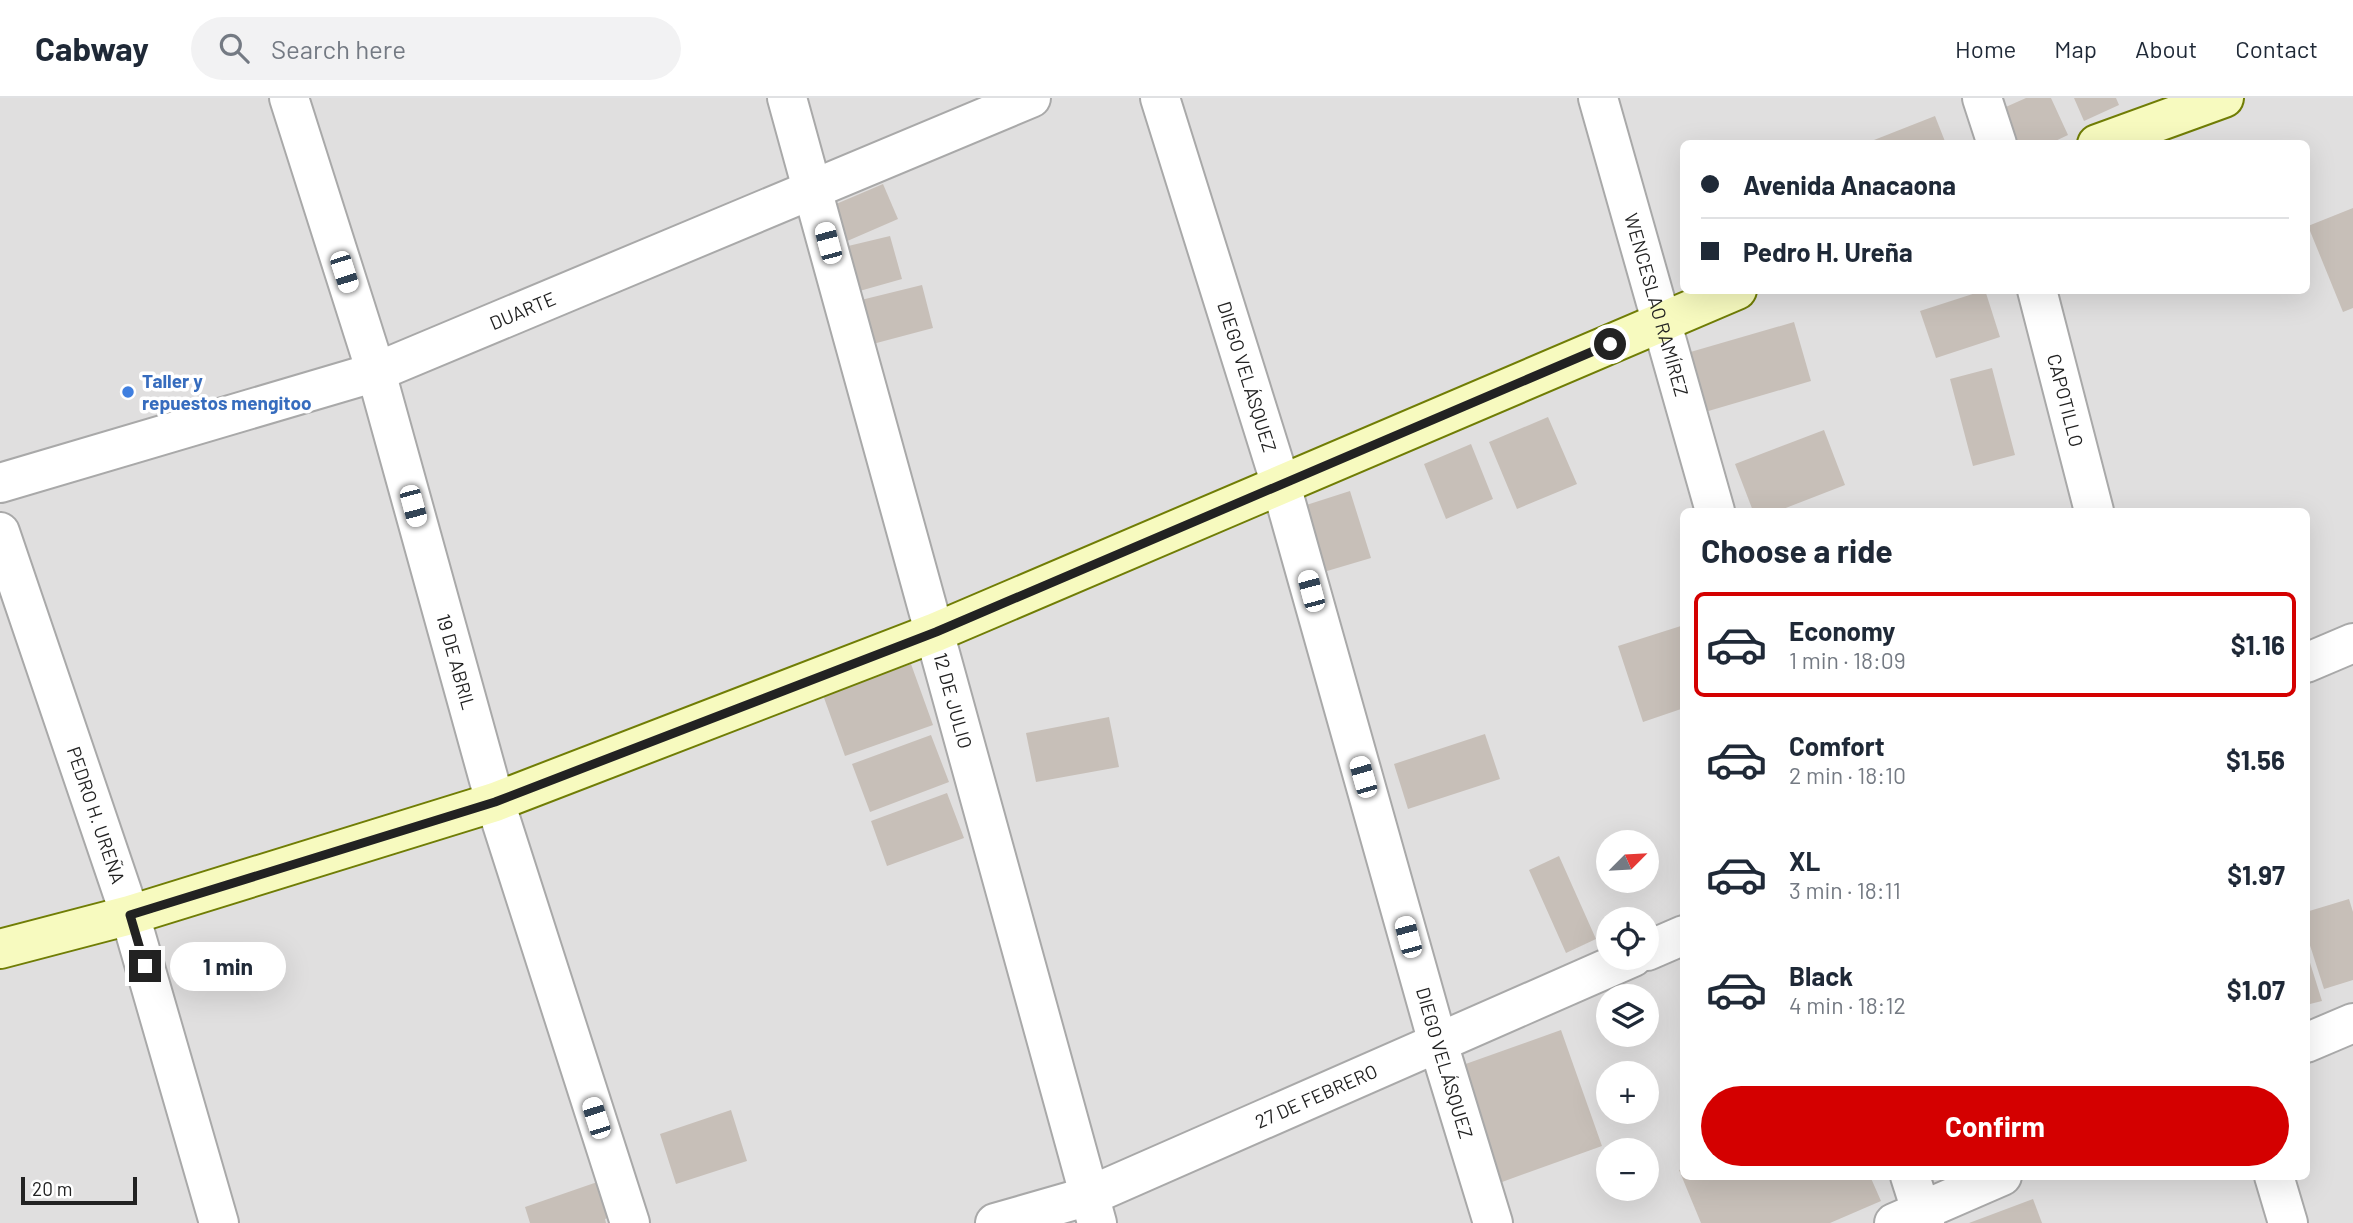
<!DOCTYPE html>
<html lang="en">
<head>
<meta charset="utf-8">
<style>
	body { margin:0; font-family:Barlow,sans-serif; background:#f2f2f3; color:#1f2937; height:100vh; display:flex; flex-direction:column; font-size:26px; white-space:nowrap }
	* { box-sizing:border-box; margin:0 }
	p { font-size:23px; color:#747a83 }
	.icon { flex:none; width:38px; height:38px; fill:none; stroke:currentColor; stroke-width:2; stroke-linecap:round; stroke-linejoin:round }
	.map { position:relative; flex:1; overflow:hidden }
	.panel { position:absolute; left:1680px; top:410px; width:630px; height:672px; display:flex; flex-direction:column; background:#fff; border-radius:10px; box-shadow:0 7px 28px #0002 }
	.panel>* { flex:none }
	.guide { position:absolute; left:1680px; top:42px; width:630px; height:154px; border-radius:10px; box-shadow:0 7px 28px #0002; display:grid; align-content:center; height:154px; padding:0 21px; background:#fff }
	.needle { width:46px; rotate:66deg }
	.controls { position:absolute; left:1596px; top:732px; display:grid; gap:14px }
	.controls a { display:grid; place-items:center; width:63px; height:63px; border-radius:50%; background:#fff; box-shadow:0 7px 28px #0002; font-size:35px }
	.scale { position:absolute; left:21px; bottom:18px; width:116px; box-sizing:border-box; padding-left:7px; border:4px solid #222; border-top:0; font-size:19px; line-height:24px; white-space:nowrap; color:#222; -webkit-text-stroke:5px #fff; paint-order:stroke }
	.end { position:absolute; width:32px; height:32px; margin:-16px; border:9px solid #222; background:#fff; box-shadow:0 0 0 4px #fff }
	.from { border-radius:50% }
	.bubble { position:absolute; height:49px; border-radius:24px; background:#fff; box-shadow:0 7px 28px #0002; font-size:23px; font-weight:700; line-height:49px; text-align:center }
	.car { position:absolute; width:21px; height:42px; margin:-21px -10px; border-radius:9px; box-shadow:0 0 5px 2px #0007; background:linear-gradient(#fff 24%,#345 0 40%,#fff 0 76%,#345 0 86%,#fff 0) }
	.guide b { display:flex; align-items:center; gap:24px; height:66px; font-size:26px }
	.guide b+b { border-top:2px solid #e0e1e3 }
	.guide i { width:18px; height:18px; background:#1f2937 }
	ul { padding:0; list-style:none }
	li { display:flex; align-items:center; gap:21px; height:105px; margin:0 14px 10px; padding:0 7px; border:4px solid transparent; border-radius:10px }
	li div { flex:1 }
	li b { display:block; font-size:26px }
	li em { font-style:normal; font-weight:700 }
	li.on { border-color:#d40000 }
	li>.icon { width:63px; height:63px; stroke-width:1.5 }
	h2 { padding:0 21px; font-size:32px; line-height:84px }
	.button { display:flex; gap:14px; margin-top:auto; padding:14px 21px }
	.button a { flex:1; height:80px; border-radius:42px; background:#d40000; color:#fff; font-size:28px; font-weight:700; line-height:80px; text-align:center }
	header { display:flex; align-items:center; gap:42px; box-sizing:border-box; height:98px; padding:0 35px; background:#fff; border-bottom:2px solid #e0e1e3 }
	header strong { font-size:33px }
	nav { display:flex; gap:38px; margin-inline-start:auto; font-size:24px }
	.search { width:490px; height:63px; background:#f2f2f3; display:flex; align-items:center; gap:18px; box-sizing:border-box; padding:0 24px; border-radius:38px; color:#747a83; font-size:26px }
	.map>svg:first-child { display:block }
	.residential { fill:#e0dfdf; fill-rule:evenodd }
	.building { fill:#c7bfb8 }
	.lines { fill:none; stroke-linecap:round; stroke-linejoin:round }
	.street-casing { stroke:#a9a9a9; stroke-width:42 }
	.secondary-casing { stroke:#707d05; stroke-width:42 }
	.street { stroke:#fff; stroke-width:38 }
	.secondary { stroke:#f7fabf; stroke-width:38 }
	.route { stroke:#222; stroke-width:9 }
	.shop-dot { fill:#3f7fe0; stroke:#fff; stroke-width:2.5 }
	.labels { text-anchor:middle; stroke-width:7; stroke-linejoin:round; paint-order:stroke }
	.street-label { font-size:19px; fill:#222; stroke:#fff }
	.shop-label { font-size:19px; font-weight:bold; fill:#366cbe; stroke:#fff; text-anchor:start }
</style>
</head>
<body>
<header>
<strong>Cabway</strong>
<div class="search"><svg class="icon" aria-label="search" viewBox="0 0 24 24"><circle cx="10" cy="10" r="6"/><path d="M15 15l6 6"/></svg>Search here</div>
<nav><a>Home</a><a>Map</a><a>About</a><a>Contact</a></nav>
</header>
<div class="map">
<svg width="2353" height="1125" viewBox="0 0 2353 1125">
	<rect width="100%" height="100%" fill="#f2efe9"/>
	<path class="residential" d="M0,0H2353V1125H0ZM1684,46H2306V192H1684ZM1684,413H2306V1078H1684ZM1608,744H1647V782H1608ZM1608,821H1647V859H1608ZM1608,898H1647V936H1608ZM1608,975H1647V1013H1608ZM1608,1052H1647V1090H1608Z"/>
	<path class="building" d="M2026,0H2051L2068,37L2049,46H2013L1999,12Z
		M2074,0H2116L2119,7L2084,23Z
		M1935,18L1946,46H1875L1874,42Z
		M883,86L898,121L845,144L829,109Z
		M2353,110V210L2343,214L2308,128Z
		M890,138L902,181L856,194L844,149Z
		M922,187L933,230L869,247L857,203Z
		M1985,192L2000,239L1936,260L1920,213Z
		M1794,224L1811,283L1705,314L1687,255Z
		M1992,270L2015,357L1973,368L1950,281Z
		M1548,319L1577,386L1517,411L1489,344Z
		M1824,332L1845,387L1778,413H1753L1735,366Z
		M1471,346L1493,401L1446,421L1424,366Z
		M1350,393L1371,460L1317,476L1297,410Z
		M1684,527V610L1643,624L1618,548Z
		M911,566L933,627L845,658L823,597Z
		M1109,619L1119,669L1036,684L1026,635Z
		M1485,636L1500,681L1408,711L1394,666Z
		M931,637L949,684L870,714L852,666Z
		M947,695L964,740L887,768L871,723Z
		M1559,758L1596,841L1566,855L1529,772Z
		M2349,801L2353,814V882L2324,891L2306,835V814Z
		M2306,852L2322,903L2306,907Z
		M1561,932L1602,1048L1502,1084L1460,968Z
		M731,1012L747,1063L676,1086L660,1036Z
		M1684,1070V1078H1870L1881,1103L1830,1125H1701L1679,1072Z
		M606,1081L618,1116L605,1121L606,1125H530L525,1109Z
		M2033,1101L2042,1125H1969Z"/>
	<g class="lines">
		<defs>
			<g id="street">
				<path id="s1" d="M289,0L376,274L495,704L630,1125"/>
				<path id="s2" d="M787,0L1097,1125"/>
				<path id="s3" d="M1160,0L1281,387L1438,945L1493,1125"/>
				<path id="s4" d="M1598,0L1715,413"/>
				<path d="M1982,0L1997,46"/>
				<path id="s5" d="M2037,192L2094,413"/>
				<path id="s6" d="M0,385L376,274L1031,0"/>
				<path id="s7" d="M0,434L130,817L219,1125"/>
				<path d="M2306,565L2353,545"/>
				<path d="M1647,853L1684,837"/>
				<path d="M2306,945L2353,925"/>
				<path d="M1910,1078L1925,1125"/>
				<path d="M2274,1078L2288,1125"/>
				<path id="s8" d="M995,1125L1089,1098L1633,859"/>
				<path d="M1894,1125L2002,1078"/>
			</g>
			<path id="secondary" d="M2097,46L2224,0
				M0,851L130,817L495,704L936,534L1737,192"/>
		</defs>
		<use href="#street" class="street-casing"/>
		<use href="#secondary" class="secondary-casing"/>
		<use href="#street" class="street"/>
		<use href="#secondary" class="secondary"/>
	</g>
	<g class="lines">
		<path class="route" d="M145,868L130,817L495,704L936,534L1610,246"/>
	</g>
	<circle class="shop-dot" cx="128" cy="294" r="7"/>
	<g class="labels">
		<g class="street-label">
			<text dy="7" stroke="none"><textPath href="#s4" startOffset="215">WENCESLAO RAMÍREZ</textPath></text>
			<text dy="7" stroke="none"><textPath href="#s6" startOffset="551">DUARTE</textPath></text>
			<text dy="7" stroke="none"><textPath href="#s3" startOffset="292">DIEGO VELÁSQUEZ</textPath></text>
			<text dy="7" stroke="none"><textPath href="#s5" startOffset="114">CAPOTILLO</textPath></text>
			<text dy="7" stroke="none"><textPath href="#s1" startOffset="588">19 DE ABRIL</textPath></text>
			<text dy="7" stroke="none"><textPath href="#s2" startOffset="625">12 DE JULIO</textPath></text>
			<text dy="7" stroke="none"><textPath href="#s7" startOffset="299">PEDRO H. UREÑA</textPath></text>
			<text dy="7" stroke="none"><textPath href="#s3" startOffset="1006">DIEGO VELÁSQUEZ</textPath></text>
			<text dy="7" stroke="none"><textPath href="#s8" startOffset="346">27 DE FEBRERO</textPath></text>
		</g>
		<g class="shop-label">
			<text x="142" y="290">Taller y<tspan x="142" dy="22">repuestos mengitoo</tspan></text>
		</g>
	</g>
</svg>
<div class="controls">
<a><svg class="needle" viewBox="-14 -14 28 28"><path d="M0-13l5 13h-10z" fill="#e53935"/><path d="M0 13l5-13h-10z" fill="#747a83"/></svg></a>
<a><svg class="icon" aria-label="locate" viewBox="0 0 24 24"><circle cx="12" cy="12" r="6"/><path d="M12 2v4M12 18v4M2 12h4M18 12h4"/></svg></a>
<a><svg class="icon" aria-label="layers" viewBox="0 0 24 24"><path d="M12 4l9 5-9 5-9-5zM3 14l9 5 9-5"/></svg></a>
<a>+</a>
<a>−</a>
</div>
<div class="scale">20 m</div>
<i class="end from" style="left:1610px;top:246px"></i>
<i class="end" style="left:145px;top:868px"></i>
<div class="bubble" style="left:170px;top:844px;width:116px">1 min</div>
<i class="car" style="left:828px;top:145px;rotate:345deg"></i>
<i class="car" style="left:344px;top:174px;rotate:162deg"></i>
<i class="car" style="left:413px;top:408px;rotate:165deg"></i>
<i class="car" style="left:1311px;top:493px;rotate:345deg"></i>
<i class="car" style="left:1363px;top:679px;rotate:344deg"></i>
<i class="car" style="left:1408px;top:839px;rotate:345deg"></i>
<i class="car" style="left:596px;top:1020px;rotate:342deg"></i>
<div class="guide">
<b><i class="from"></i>Avenida Anacaona</b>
<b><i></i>Pedro H. Ureña</b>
</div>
<section class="panel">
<h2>Choose a ride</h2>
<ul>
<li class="on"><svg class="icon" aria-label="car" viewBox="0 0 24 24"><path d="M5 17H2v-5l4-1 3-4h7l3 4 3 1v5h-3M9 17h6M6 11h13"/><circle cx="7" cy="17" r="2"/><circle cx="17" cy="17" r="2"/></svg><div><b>Economy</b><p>1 min · 18:09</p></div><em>$1.16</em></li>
<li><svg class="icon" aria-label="car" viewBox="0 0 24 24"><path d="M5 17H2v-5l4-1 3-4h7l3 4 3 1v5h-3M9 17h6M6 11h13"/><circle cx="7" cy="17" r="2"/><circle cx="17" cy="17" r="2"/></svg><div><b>Comfort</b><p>2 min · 18:10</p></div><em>$1.56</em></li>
<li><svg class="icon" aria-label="car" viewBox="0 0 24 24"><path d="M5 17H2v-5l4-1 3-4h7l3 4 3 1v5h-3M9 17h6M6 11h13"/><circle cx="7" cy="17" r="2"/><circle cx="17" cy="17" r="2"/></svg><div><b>XL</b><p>3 min · 18:11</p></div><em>$1.97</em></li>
<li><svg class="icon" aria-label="car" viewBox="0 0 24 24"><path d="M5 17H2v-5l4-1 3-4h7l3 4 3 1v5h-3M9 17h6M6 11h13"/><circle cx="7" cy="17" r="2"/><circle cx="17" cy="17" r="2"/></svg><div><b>Black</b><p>4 min · 18:12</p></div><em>$1.07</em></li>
</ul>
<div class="button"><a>Confirm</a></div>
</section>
</div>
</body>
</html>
